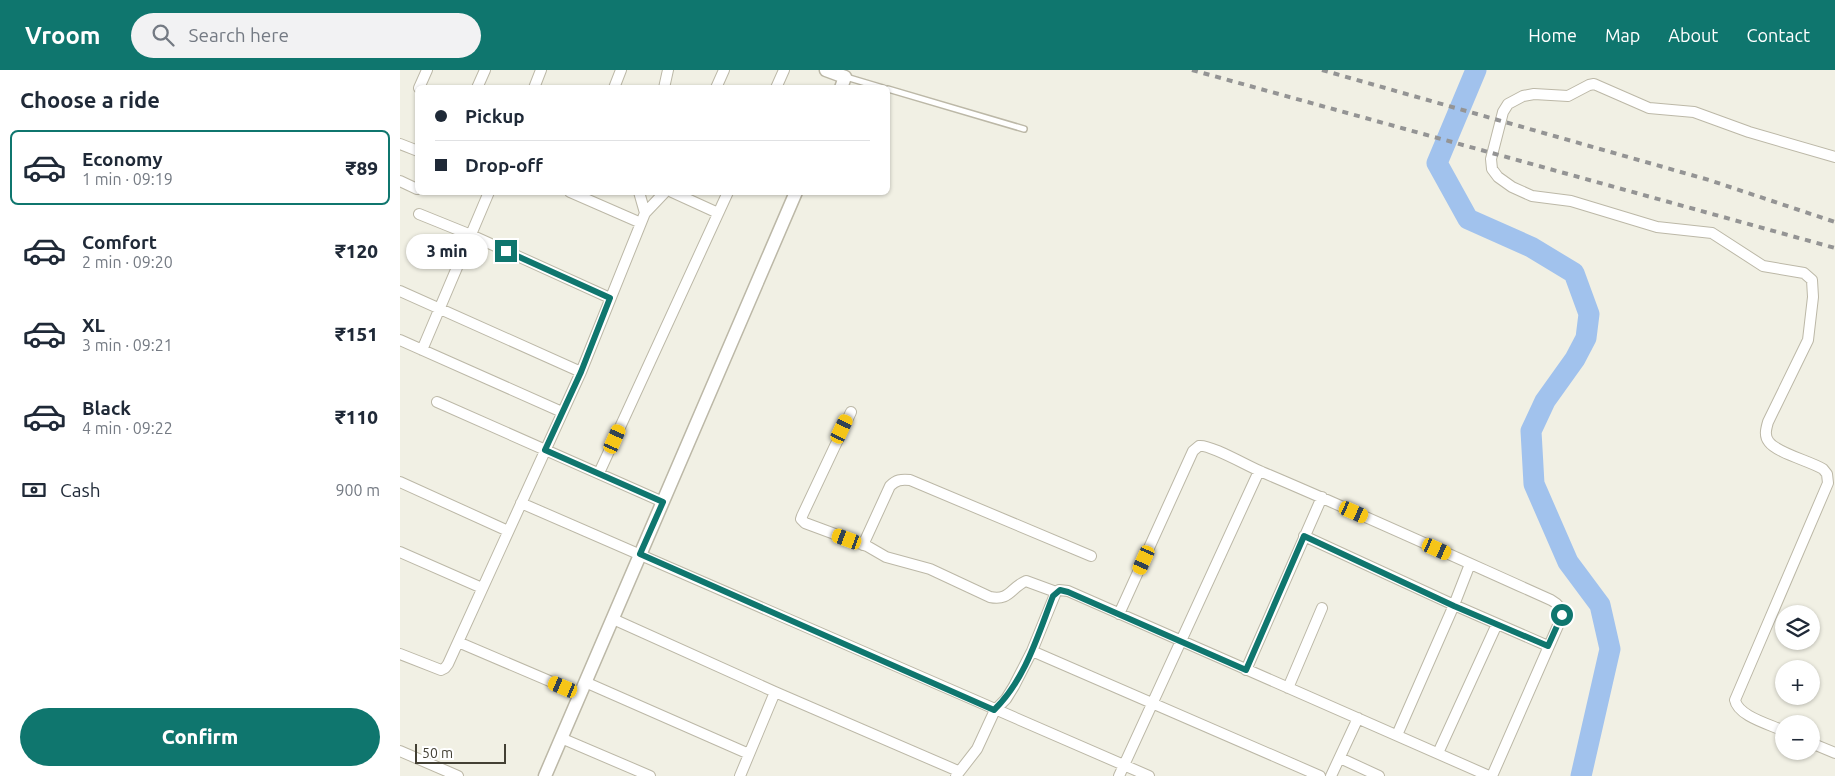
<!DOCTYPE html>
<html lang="en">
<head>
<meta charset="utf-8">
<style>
	body { margin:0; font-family:Ubuntu,sans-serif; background:#f2f2f3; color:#1f2937; height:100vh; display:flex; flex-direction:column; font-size:19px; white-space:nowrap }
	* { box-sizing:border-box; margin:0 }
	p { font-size:16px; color:#747a83 }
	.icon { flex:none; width:28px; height:28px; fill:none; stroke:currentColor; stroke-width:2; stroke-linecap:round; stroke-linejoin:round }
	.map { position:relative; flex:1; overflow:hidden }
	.side { display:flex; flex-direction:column; background:#fff; width:400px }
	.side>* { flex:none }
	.guide { position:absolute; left:15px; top:15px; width:475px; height:110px; border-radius:8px; box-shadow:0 1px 4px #0004; display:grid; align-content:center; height:110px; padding:0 20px; background:#fff }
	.fabs { position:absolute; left:1375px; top:535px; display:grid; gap:10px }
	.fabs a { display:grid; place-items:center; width:45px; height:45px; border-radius:50%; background:#fff; box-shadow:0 1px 4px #0004; font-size:25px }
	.scale { position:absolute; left:15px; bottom:12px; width:91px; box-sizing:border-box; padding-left:5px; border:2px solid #434034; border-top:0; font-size:14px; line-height:18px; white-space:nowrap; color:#434034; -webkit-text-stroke:4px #fff; paint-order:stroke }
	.end { position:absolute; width:22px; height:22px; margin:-11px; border:6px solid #0f766e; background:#fff; box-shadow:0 0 0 2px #fff }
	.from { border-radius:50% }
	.bubble { position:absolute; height:35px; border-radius:18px; background:#fff; box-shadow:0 1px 4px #0004; font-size:16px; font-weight:800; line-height:35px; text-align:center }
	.car { position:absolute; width:15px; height:30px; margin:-15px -8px; border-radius:6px; box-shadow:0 0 4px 1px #0007; background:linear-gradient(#f5c518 24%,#345 0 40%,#f5c518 0 76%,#345 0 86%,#f5c518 0) }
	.guide b { display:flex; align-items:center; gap:18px; height:48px; font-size:19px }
	.guide b+b { border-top:1px solid #e0e1e3 }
	.guide i { width:12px; height:12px; background:#1f2937 }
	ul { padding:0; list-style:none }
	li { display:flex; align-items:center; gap:15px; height:75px; margin:0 10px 8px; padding:0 10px; border:2px solid transparent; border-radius:8px }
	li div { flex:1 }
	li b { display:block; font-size:19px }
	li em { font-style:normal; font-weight:800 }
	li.current { border-color:#0f766e }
	li>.icon { width:45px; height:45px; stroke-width:1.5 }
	h2 { padding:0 20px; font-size:22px; line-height:60px }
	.pay { display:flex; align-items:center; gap:12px; height:55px; padding:0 20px; font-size:19px }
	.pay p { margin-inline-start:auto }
	.primary-button { display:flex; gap:10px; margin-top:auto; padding:10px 20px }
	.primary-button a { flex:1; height:58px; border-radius:30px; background:#0f766e; color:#fff; font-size:20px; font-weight:800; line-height:58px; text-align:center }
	header { display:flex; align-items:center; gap:30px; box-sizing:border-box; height:70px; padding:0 25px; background:#0f766e; color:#fff }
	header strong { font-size:24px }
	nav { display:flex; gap:28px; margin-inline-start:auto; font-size:18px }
	.search { width:350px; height:45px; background:#f2f2f3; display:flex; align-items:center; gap:12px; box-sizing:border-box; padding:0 18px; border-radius:28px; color:#747a83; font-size:19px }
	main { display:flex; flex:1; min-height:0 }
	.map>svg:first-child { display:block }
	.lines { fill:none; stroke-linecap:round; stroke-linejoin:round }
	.river { stroke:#a1c2ed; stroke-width:21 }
	.service-casing { stroke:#bcb8a7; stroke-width:8 }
	.minor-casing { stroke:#bcb8a7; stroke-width:12 }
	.tertiary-casing { stroke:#bcb8a7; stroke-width:15 }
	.service { stroke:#fff; stroke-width:5 }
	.minor { stroke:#fff; stroke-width:10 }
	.tertiary { stroke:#fff; stroke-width:12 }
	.rail { stroke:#949494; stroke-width:4; stroke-dasharray:6 6; stroke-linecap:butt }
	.route { stroke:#0f766e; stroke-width:6 }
</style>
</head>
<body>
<header>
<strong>Vroom</strong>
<div class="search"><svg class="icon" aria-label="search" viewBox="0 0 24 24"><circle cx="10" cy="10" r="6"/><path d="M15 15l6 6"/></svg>Search here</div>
<nav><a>Home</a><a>Map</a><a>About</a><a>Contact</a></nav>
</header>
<main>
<section class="side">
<h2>Choose a ride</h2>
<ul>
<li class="current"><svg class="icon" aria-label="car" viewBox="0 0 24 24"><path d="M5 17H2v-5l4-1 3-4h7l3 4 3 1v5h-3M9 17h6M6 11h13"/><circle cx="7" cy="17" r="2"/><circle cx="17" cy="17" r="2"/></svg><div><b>Economy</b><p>1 min · 09:19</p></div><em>₹89</em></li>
<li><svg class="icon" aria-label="car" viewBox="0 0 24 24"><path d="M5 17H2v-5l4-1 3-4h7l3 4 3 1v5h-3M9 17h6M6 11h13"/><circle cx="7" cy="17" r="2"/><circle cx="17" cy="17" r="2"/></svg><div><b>Comfort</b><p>2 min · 09:20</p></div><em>₹120</em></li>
<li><svg class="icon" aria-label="car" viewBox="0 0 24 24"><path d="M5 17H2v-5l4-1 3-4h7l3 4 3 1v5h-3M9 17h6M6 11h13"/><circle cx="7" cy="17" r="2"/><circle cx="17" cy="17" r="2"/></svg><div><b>XL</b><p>3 min · 09:21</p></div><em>₹151</em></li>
<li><svg class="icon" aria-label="car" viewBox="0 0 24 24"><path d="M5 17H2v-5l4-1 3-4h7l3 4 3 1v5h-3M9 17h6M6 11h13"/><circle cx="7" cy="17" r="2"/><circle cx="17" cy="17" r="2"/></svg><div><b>Black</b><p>4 min · 09:22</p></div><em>₹110</em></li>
</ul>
<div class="pay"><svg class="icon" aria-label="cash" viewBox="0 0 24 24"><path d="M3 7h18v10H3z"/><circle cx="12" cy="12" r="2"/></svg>Cash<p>900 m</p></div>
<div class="primary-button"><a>Confirm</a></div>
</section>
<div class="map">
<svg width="1435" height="706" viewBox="0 0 1435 706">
	<rect width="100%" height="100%" fill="#f1f0e4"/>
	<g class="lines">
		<path class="river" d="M1076,0L1037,93L1068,149L1131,177L1174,203L1189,244L1186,268L1175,289L1145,331L1131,361L1134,414L1168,492L1200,535L1210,579L1181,706"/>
		<defs>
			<path id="service" d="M446,7L483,18
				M488,19L624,59"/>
			<path id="minor" d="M19,18L27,0
				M77,18L85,0
				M134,18L141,0
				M214,18L221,0
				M264,18L268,0
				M316,18L324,0
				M376,18L384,0
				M0,74L18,81
				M0,111L17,119
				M170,122L241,153
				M239,122L245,143
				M272,122L318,143
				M19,144L71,165L210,228
				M0,221L181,302
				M0,270L162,342
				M22,280L89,122
				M37,332L263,432
				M451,342L402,446L401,449L405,453L467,476L486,487L530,499L590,527C610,531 610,518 626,511L656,522L659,520L668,521L1089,706
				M199,403L328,122
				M0,412L108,461
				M121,433L749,706
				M904,466L1054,535L1148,576
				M463,475L490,416C496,410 501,409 510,410L691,486
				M0,482L82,518
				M719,544L793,381L799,376C810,374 849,397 862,402C959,443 1055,487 1151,530C1160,535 1164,541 1160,551L1092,706
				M213,549L375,622L558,701
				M58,572L180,624
				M632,581L920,706
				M0,584L41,600L45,598L48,594L181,302L245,143L265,122
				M846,600L922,427
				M185,612L349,684
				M888,618L922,538
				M1384,661C1369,654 1338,646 1335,630L1428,413L1427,404L1423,399C1410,391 1377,383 1369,372C1364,366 1366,359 1368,352L1408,270L1413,227L1412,210L1404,203L1363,196L1312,163L1257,157L1171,131L1132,126L1112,117L1098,107L1092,99L1091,89L1103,42L1108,34L1123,26L1134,24L1168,26L1189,15L1194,14L1249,38L1294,42L1349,62L1435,87
				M997,665L1054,535L1070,494
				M161,668L250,706
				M1411,673L1435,683
				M0,681L58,706
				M1038,683L1097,554
				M940,688L979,706
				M340,706L375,622
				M556,706L577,679L595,640L606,629L614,616L632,581L656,522
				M719,706L859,401
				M931,706L958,648"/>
			<path id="tertiary" d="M426,0L445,7L441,18
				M145,706L396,122"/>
		</defs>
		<use href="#service" class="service-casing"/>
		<use href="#minor" class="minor-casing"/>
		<use href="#tertiary" class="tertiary-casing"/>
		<use href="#service" class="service"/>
		<use href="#minor" class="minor"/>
		<use href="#tertiary" class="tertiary"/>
		<path class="rail" d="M792,0L1435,178
			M922,0L1309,110L1435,152"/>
	</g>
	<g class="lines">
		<path class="route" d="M106,181L210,228L181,302L145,380L263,432L240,484L594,640C625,610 638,565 653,526L660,520L668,522L846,600L904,466L1054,536L1148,576L1162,545"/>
	</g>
</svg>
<div class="fabs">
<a><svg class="icon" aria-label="layers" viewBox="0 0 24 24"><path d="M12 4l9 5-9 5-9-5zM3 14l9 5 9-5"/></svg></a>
<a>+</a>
<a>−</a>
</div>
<div class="scale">50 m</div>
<i class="end from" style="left:1162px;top:545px"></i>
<i class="end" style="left:106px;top:181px"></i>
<div class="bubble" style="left:6px;top:164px;width:82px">3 min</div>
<i class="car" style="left:442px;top:359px;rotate:25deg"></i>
<i class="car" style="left:215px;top:369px;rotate:24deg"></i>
<i class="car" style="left:954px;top:442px;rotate:114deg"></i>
<i class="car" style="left:447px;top:469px;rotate:290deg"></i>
<i class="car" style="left:1037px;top:479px;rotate:114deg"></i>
<i class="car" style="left:744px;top:490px;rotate:204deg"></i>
<i class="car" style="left:163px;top:617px;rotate:293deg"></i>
<div class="guide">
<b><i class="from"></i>Pickup</b>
<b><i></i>Drop-off</b>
</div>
</div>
</main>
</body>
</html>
